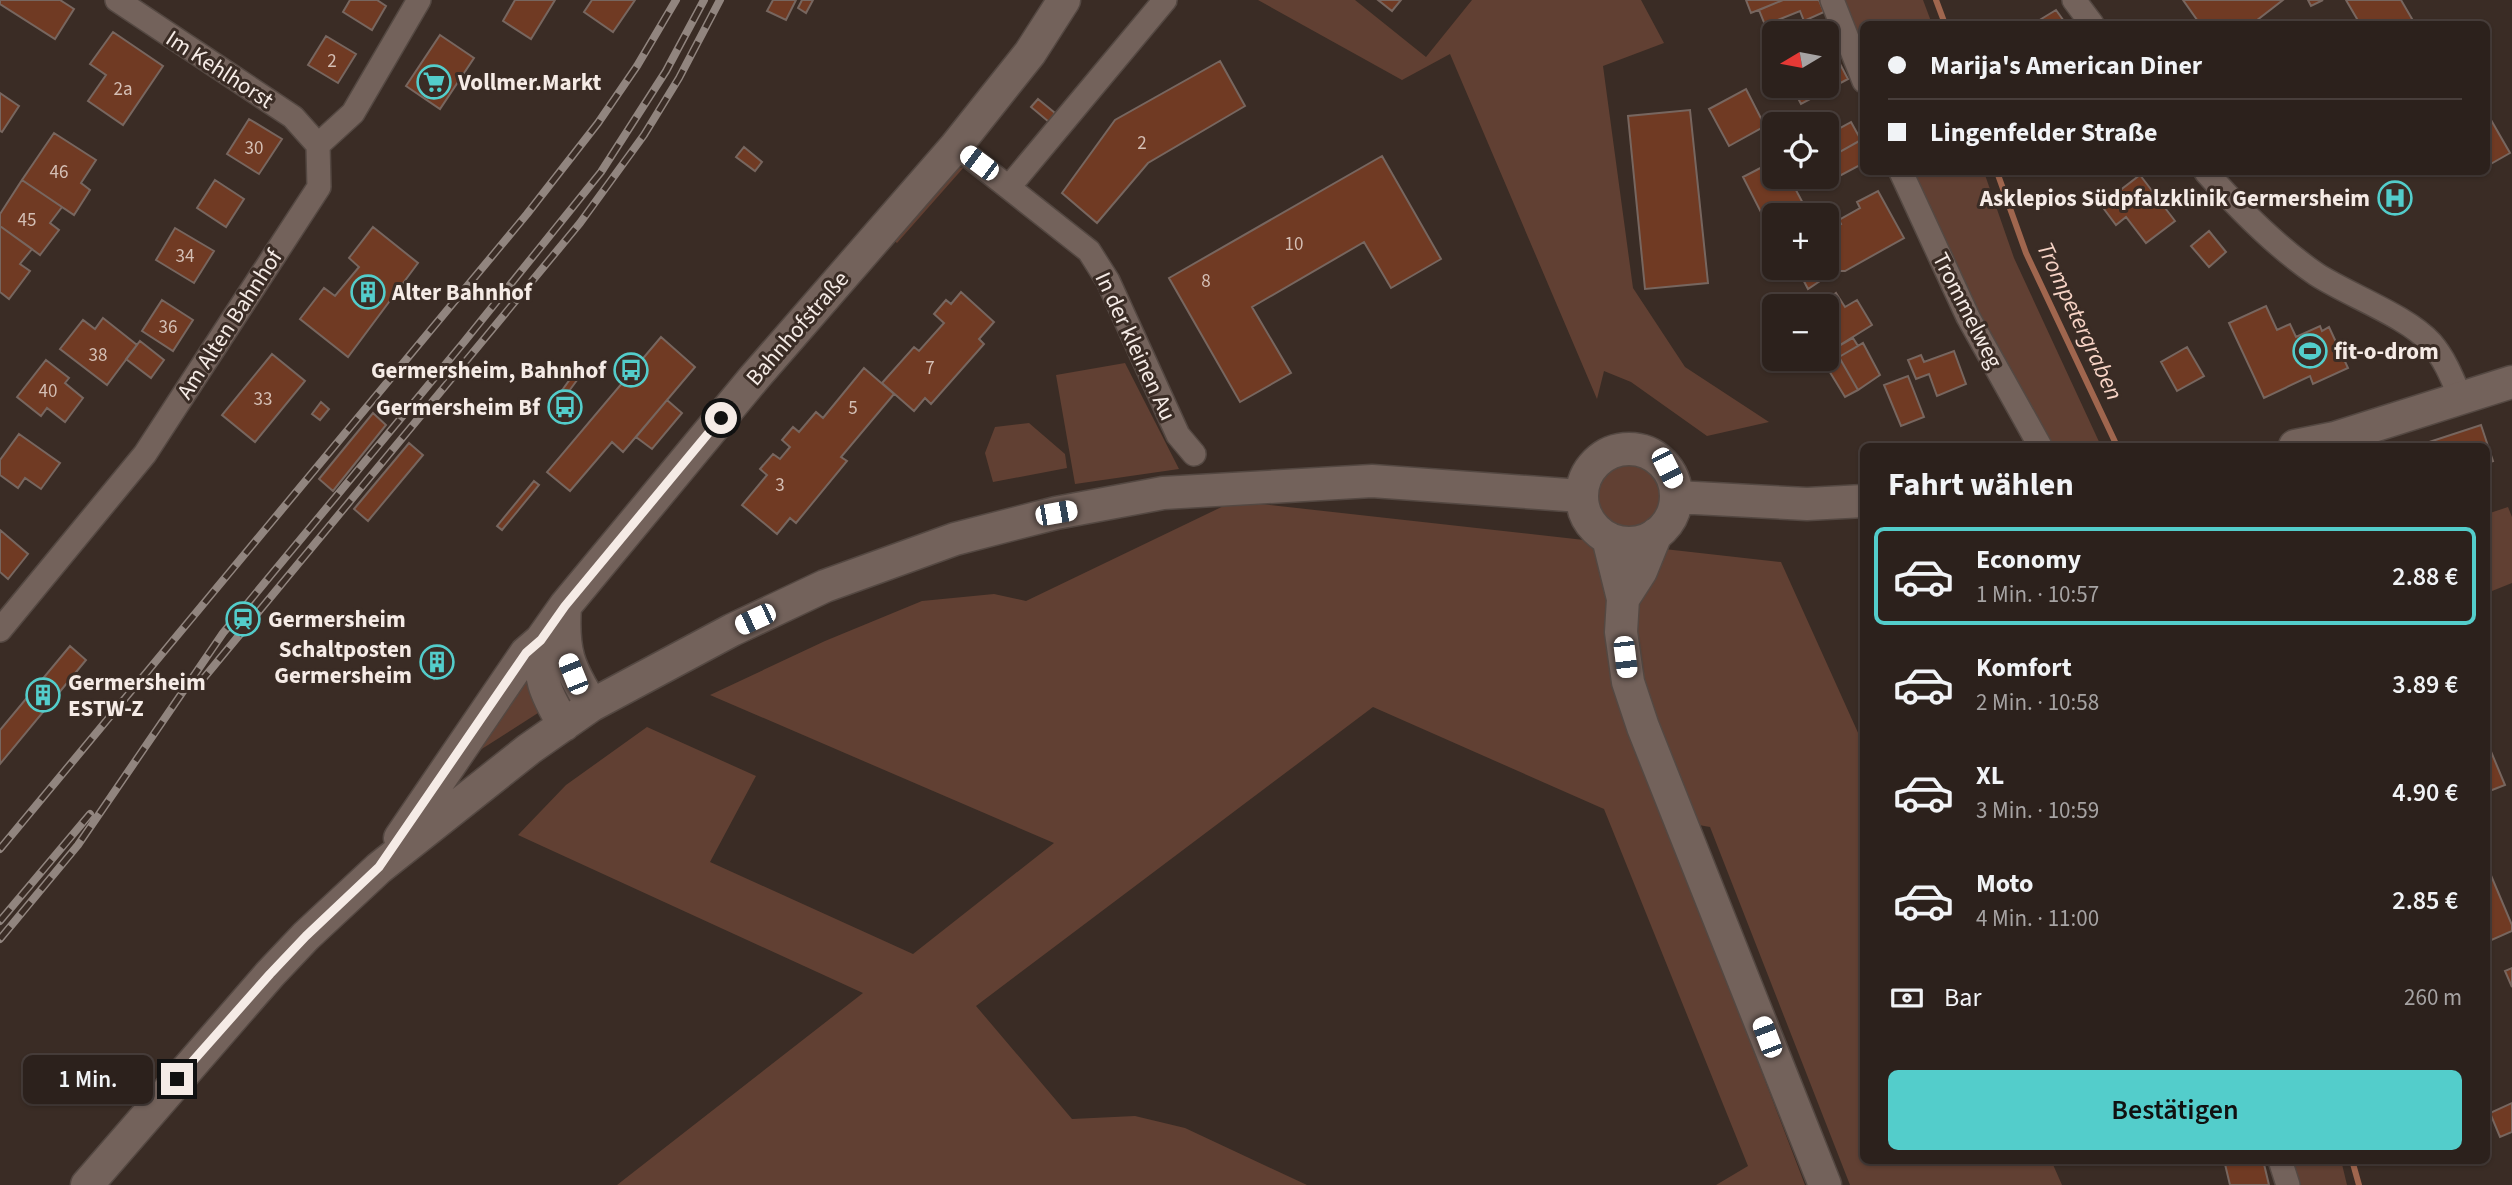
<!DOCTYPE html>
<html lang="de">
<head>
<meta charset="utf-8">
<style>
	body { margin:0; font-family:"Source Sans 3",sans-serif; background:#342925; color:#f1f3f6; height:100vh; display:flex; flex-direction:column; font-size:26px; white-space:nowrap }
	* { box-sizing:border-box; margin:0 }
	p { font-size:23px; color:#a6a3a3 }
	.icon { flex:none; width:38px; height:38px; fill:none; stroke:currentColor; stroke-width:2; stroke-linecap:round; stroke-linejoin:round }
	.map { position:relative; flex:1; overflow:hidden }
	.drawer { position:absolute; left:1860px; top:443px; width:630px; height:721px; display:flex; flex-direction:column; background:#2c211c; border-radius:10px; box-shadow:0 2px 5px #0004,0 0 0 2px #483e3b }
	.drawer>* { flex:none }
	.top-card { position:absolute; left:1860px; top:21px; width:630px; height:154px; border-radius:10px; box-shadow:0 2px 5px #0004,0 0 0 2px #483e3b; display:grid; align-content:center; height:154px; padding:0 28px; background:#2c211c }
	.needle { width:46px; rotate:260deg }
	.buttons { position:absolute; left:1762px; top:21px; display:grid; gap:14px }
	.buttons a { display:grid; place-items:center; width:77px; height:77px; border-radius:10px; background:#2c211c; box-shadow:0 2px 5px #0004,0 0 0 2px #483e3b; font-size:35px }
	.end { position:absolute; width:32px; height:32px; margin:-16px; border:9px solid #f5ebe6; background:#111; box-shadow:0 0 0 4px #111 }
	.from { border-radius:50% }
	.bubble { position:absolute; height:49px; border-radius:10px; background:#2c211c; box-shadow:0 2px 5px #0004,0 0 0 2px #483e3b; font-size:23px; font-weight:600; line-height:49px; text-align:center }
	.car { position:absolute; width:21px; height:42px; margin:-21px -10px; border-radius:9px; box-shadow:0 0 5px 2px #0007; background:linear-gradient(#fff 24%,#345 0 40%,#fff 0 76%,#345 0 86%,#fff 0) }
	.top-card b { display:flex; align-items:center; gap:24px; height:66px; font-size:26px }
	.top-card b+b { border-top:2px solid #483e3b }
	.top-card i { width:18px; height:18px; background:#f1f3f6 }
	ul { padding:0; list-style:none }
	li { display:flex; align-items:center; gap:21px; height:98px; margin:0 14px 10px; padding:0 14px; border:4px solid transparent; border-radius:10px }
	li div { flex:1 }
	li b { display:block; font-size:26px }
	li em { font-style:normal; font-weight:600 }
	li.selected { border-color:#53cdcb }
	li>.icon { width:63px; height:63px; stroke-width:1.5 }
	h2 { padding:0 28px; font-size:32px; line-height:84px }
	.pay { display:flex; align-items:center; gap:18px; height:77px; padding:0 28px; font-size:26px }
	.pay p { margin-inline-start:auto }
	.cta { display:flex; gap:14px; margin-top:auto; padding:14px 28px }
	.cta a { flex:1; height:80px; border-radius:10px; background:#53cdcb; color:#111; font-size:28px; font-weight:600; line-height:80px; text-align:center }
	.map>svg:first-child { display:block }
	.green { fill:#614033 }
	.lines { fill:none; stroke-linecap:round; stroke-linejoin:round }
	.stream { stroke:#a0664e; stroke-width:6 }
	.building { fill:#703a23; stroke:#77665f; stroke-width:2 }
	.street-casing { stroke:#544842; stroke-width:26 }
	.secondary-casing { stroke:#544842; stroke-width:35 }
	.street { stroke:#73625b; stroke-width:23 }
	.secondary { stroke:#73625b; stroke-width:32 }
	.rail-casing { stroke:#91857f; stroke-width:8 }
	.rail { stroke:#3a2c25; stroke-width:5; stroke-dasharray:16; stroke-linecap:butt }
	.route { stroke:#f5ebe6; stroke-width:9 }
	.labels { text-anchor:middle; stroke-width:6; stroke-linejoin:round; paint-order:stroke }
	.number-label { font-size:19px; fill:#d4bfb5 }
	.street-label { font-size:23px; fill:#f5ebe6; stroke:#3a2c25 }
	.poi-label { font-size:23px; font-weight:bold; fill:#f5ebe6; stroke:#3a2c25; text-anchor:start }
	.water-label { font-size:24px; font-style:italic; fill:#f8d4c6; stroke:#3a2c25 }
</style>
</head>
<body>
<div class="map">
<svg width="2512" height="1185" viewBox="0 0 2512 1185">
	<rect width="100%" height="100%" fill="#3a2c25"/>
	<path class="green" d="M1258,0H1355L1426,57L1472,0H1641L1664,43L1603,66L1633,288L1685,367L1769,422L1707,436L1631,382L1604,371L1597,399L1450,54L1402,80Z
		M1836,0H1923L1932,24H1864V66Z
		M965,166L897,243L891,238L957,169Z
		M1907,172H1984L2014,258L2101,446H2049L1962,284Z
		M1125,363L1179,469L1075,484L1056,375Z
		M1029,423L1065,454L1067,468L993,482L985,453L995,427Z
		M1597 496a32 32 0 1 1 64 0a32 32 0 1 1-64 0Z
		M1234,501L1781,562L1864,746V1160H2051L2062,1185H1850L1710,827L1665,819L1805,1185H1716L1748,1166L1604,809L1373,707L976,1006L1072,1119L1135,1116L1185,1128L1307,1185H617L863,993L518,835L566,785L647,727L756,776L710,862L913,954L1054,843L710,695L825,641L922,601L994,594L1026,601Z
		M2508,507L2512,517V583L2487,593V514Z
		M528,668L538,713L466,759Z
		M2285,1160H2341L2347,1185H2292Z"/>
	<g class="lines">
		<path class="stream" d="M1936,0L1945,24
			M1997,172L2026,253L2117,446
			M2352,1160L2359,1185"/>
	</g>
	<path class="building" d="M0,0H60L74,9L55,39L0,4Z
		M350,0H377L386,6L372,30L343,12Z
		M515,0H555L531,39L503,21Z
		M592,0H635L613,32L584,12Z
		M773,0H796L786,20L767,11Z
		M802,0H813L806,13L798,8Z
		M1378,0H1401L1392,11Z
		M1746,0H1783L1751,13Z
		M1783,0H1819L1824,12L1804,21L1800,11L1765,25L1759,10Z
		M2183,0H2283L2252,24H2200Z
		M2308,0H2323L2311,6Z
		M2346,0H2401L2415,24H2360Z
		M2056,10L2066,24H2033Z
		M113,32L163,66L123,125L88,101L106,75L90,64Z
		M440,35L474,58L440,109L406,86Z
		M326,36L356,54L338,83L308,65Z
		M1830,44L1839,62L1827,68V46Z
		M1220,61L1245,106L1148,163L1097,223L1062,193L1115,120Z
		M1839,62L1848,79L1801,104L1792,87L1827,86V68Z
		M1746,89L1765,126L1729,146L1709,109Z
		M0,93L19,106L2,132L0,131Z
		M1038,99L1055,113L1049,122L1031,107Z
		M1690,110L1708,283L1645,289L1628,116Z
		M2487,113L2510,153L2487,166Z
		M249,119L282,139L259,174L227,154Z
		M1851,122L1861,140L1827,159V135Z
		M54,133L96,160L81,183L90,190L74,215L22,180Z
		M1861,140L1864,146V163L1828,182L1826,177L1827,159Z
		M744,147L762,162L755,171L736,157Z
		M1382,156L1441,259L1391,288L1364,242L1252,307L1291,373L1240,402L1169,278Z
		M1774,161V177H1789L1805,207L1789,215H1774V223L1768,226L1743,177Z
		M2140,175L2175,221L2146,243L2126,217L2116,225L2101,205Z
		M22,180L62,207L50,223L59,230L40,255L0,226V214Z
		M215,180L244,199L226,227L197,208Z
		M1878,191L1904,238L1845,271H1835L1827,256V232L1841,224L1839,220L1860,208L1857,202Z
		M0,226L32,249L20,264L30,271L9,299L0,292Z
		M373,227L418,263L348,357L300,319L324,288L335,296L359,267L349,258Z
		M175,228L214,251L194,283L156,260Z
		M2209,231L2226,252L2209,267L2191,246Z
		M1827,256L1835,271L1808,289L1797,268H1827Z
		M961,292L994,322L979,339L984,344L931,404L925,398L914,411L882,383L914,347L919,351L944,323L934,314L946,300L951,304Z
		M1836,293L1845,307L1857,300L1872,325L1827,353V306H1808L1827,295L1829,298Z
		M162,300L193,320L173,351L142,331Z
		M2266,306L2277,330L2290,324L2296,337L2320,326L2322,331L2329,327L2348,368L2313,384L2310,376L2264,398L2229,323Z
		M103,318L137,345L107,385L60,349L83,320L95,329Z
		M661,337L695,367L623,452L612,442L570,491L547,472Z
		M1853,338L1858,346L1839,357L1858,390L1845,397L1822,359H1827V353Z
		M140,341L164,360L151,378L126,359Z
		M1863,343L1880,375L1858,390L1839,357Z
		M2187,347L2204,376L2177,391L2161,362Z
		M1954,351L1966,384L1937,396L1929,374L1916,379L1908,360L1921,355L1924,362Z
		M272,354L305,381L255,442L222,415Z
		M1803,359H1818L1808,366Z
		M46,360L69,378L65,383L83,398L65,422L47,408L41,416L17,397Z
		M578,368L583,372L558,406L553,403Z
		M864,368L894,394L841,457L847,461L796,523L790,518L777,534L742,505L767,475L760,469L773,454L780,459L790,447L782,440L793,427L799,432L816,412L823,418Z
		M1908,376L1924,417L1901,426L1884,385Z
		M667,400L682,413L652,449L636,437Z
		M321,402L329,409L320,420L312,414Z
		M373,413L386,425L333,491L319,479Z
		M2481,425L2493,461L2487,463V446H2417Z
		M19,434L60,463L41,489L25,478L18,488L0,475V460Z
		M409,443L423,455L368,521L354,509Z
		M534,481L539,485L502,530L497,526Z
		M0,530L28,554L8,579L0,572Z
		M70,646L86,660L0,764V730Z
		M440,646L452,654L434,679L423,671Z
		M2487,742L2505,785L2487,792Z
		M2487,866L2512,925V931L2487,942Z
		M2512,968V987L2505,971Z
		M2512,1103V1132L2500,1137L2490,1113Z
		M2224,1160H2263L2269,1185H2230Z"/>
	<g class="lines">
		<defs>
			<path id="street" d="M117,0L293,117L318,145
				M1832,0L1864,81
				M2074,0L2092,24
				M956,146L1089,251L1108,281L1178,435L1194,454
				M1901,172L1968,317L2040,446
				M2206,172C2239,209 2275,246 2316,274C2348,295 2407,316 2431,343C2445,359 2453,380 2461,399
				M1009,187L1165,0
				M0,630L145,454L319,187L318,145L353,113L419,0
				M2280,1160L2288,1185"/>
			<path id="secondary" d="M2295,446L2335,438L2512,382
				M1582 496a47 47 0 1 1 94 0a47 47 0 1 1-94 0Z
				M1676,497L1807,504L1864,501
				M1608,538L1623,599L1621,632L1628,682L1643,727L1825,1185
				M1623,599L1641,571L1656,534
				M565,606C562,651 568,667 592,705
				M541,640C539,678 544,691 564,725
				M400,838L526,653L541,640L565,606L754,378L956,146L1030,53L1064,0
				M87,1185L270,974L306,936L379,868L529,749L592,705L732,630L825,586L955,539L1056,513L1163,493L1372,481L1581,496"/>
		</defs>
		<use href="#street" class="street-casing"/>
		<use href="#secondary" class="secondary-casing"/>
		<use href="#street" class="street"/>
		<use href="#secondary" class="secondary"/>
		<defs>
			<path id="rail" d="M198,685L580,223L644,135L679,78L720,0
				M0,849L527,214L598,123L637,66L676,0
				M0,921L90,814
				M0,939L78,845L223,633L464,342L601,172L666,71L704,0"/>
		</defs>
		<use href="#rail" class="rail-casing"/>
		<use href="#rail" class="rail"/>
	</g>
	<g class="lines">
		<path class="route" d="M177,1079L270,974L306,936L379,867L526,653L541,640L565,606L721,418"/>
	</g>
	<defs>
		<symbol id="supermarket-ring" viewBox="-11 -11 22 22"><circle r="9.5" fill="#3a2c25" stroke="#53cdcb" stroke-width="1.5"/><path d="M-6-5.5h2.5l.6 2H6L4.5 2H-2.5L-4.4-4H-6ZM-1.5 3.2a1.3 1.3 0 1 0 .1 0ZM3 3.2a1.3 1.3 0 1 0 .1 0Z" fill="#53cdcb"/></symbol>
		<symbol id="hospital-ring" viewBox="-11 -11 22 22"><circle r="9.5" fill="#3a2c25" stroke="#53cdcb" stroke-width="1.5"/><path d="M-5-5h3v3.5h4V-5h3V5h-3V1.5h-4V5h-3Z" fill="#53cdcb"/></symbol>
		<symbol id="building-ring" viewBox="-11 -11 22 22"><circle r="9.5" fill="#3a2c25" stroke="#53cdcb" stroke-width="1.5"/><path d="M-4-6H4V6H1V3H-1V6H-4ZM-2.5-4.3h1.7v1.8h-1.7ZM.8-4.3h1.7v1.8H.8ZM-2.5-1h1.7V.8h-1.7ZM.8-1h1.7V.8H.8Z" fill="#53cdcb"/></symbol>
		<symbol id="stadium-ring" viewBox="-11 -11 22 22"><circle r="9.5" fill="#3a2c25" stroke="#53cdcb" stroke-width="1.5"/><path d="M0-5a6.5 5 0 1 0 0 10a6.5 5 0 1 0 0-10ZM-3.5-1.8h7v3.6h-7Z" fill="#53cdcb"/></symbol>
		<symbol id="bus-ring" viewBox="-11 -11 22 22"><circle r="9.5" fill="#3a2c25" stroke="#53cdcb" stroke-width="1.5"/><path d="M-5-6H5V4H4V6H2V4H-2V6H-4V4H-5ZM-3.5-4V0h7V-4ZM-3.5 1.2v1.5H-2V1.2ZM2 1.2v1.5H3.5V1.2Z" fill="#53cdcb"/></symbol>
		<symbol id="station-ring" viewBox="-11 -11 22 22"><circle r="9.5" fill="#3a2c25" stroke="#53cdcb" stroke-width="1.5"/><path d="M-3-6H3Q5-6 5-4V2Q5 4 3 4L4.5 6H3L1.5 4h-3L-3 6H-4.5L-3 4Q-5 4-5 2V-4Q-5-6-3-6ZM-3.5-4v3h7v-3ZM-3.5 1v1.5H-2V1ZM2 1v1.5H3.5V1Z" fill="#53cdcb"/></symbol>
	</defs>
	<g fill-rule="evenodd">
		<use href="#supermarket-ring" x="415" y="63" width="38" height="38"/>
		<use href="#hospital-ring" x="2376" y="179" width="38" height="38"/>
		<use href="#building-ring" x="349" y="273" width="38" height="38"/>
		<use href="#stadium-ring" x="2291" y="332" width="38" height="38"/>
		<use href="#bus-ring" x="612" y="351" width="38" height="38"/>
		<use href="#bus-ring" x="546" y="388" width="38" height="38"/>
		<use href="#station-ring" x="224" y="600" width="38" height="38"/>
		<use href="#building-ring" x="418" y="643" width="38" height="38"/>
		<use href="#building-ring" x="24" y="676" width="38" height="38"/>
	</g>
	<g class="labels">
		<g class="number-label">
			<text x="332" y="67">2</text>
			<text x="123" y="95">2a</text>
			<text x="1142" y="149">2</text>
			<text x="254" y="154">30</text>
			<text x="59" y="178">46</text>
			<text x="27" y="226">45</text>
			<text x="1294" y="250">10</text>
			<text x="185" y="262">34</text>
			<text x="1206" y="287">8</text>
			<text x="168" y="333">36</text>
			<text x="98" y="361">38</text>
			<text x="930" y="374">7</text>
			<text x="48" y="397">40</text>
			<text x="263" y="405">33</text>
			<text x="853" y="414">5</text>
			<text x="780" y="491">3</text>
		</g>
		<g class="street-label">
			<text transform="translate(220 69) rotate(33)" y="8">Im Kehlhorst</text>
			<text transform="translate(1968 310) rotate(63)" y="8">Trommelweg</text>
			<text transform="translate(229 324) rotate(-57)" y="8">Am Alten Bahnhof</text>
			<text transform="translate(797 328) rotate(-49)" y="8">Bahnhofstraße</text>
			<text transform="translate(1136 346) rotate(65)" y="8">In der kleinen Au</text>
		</g>
		<g class="poi-label">
			<text x="458" y="90">Vollmer.Markt</text>
			<text x="2370" y="206" text-anchor="end">Asklepios Südpfalzklinik Germersheim</text>
			<text x="392" y="300">Alter Bahnhof</text>
			<text x="2334" y="359">fit-o-drom</text>
			<text x="606" y="378" text-anchor="end">Germersheim, Bahnhof</text>
			<text x="540" y="415" text-anchor="end">Germersheim Bf</text>
			<text x="268" y="627">Germersheim</text>
			<text x="412" y="657" text-anchor="end">Schaltposten<tspan x="412" dy="26">Germersheim</tspan></text>
			<text x="68" y="690">Germersheim<tspan x="68" dy="26">ESTW-Z</tspan></text>
		</g>
		<g class="water-label">
			<text transform="translate(2080 321) rotate(65)" y="8">Trompetergraben</text>
		</g>
	</g>
</svg>
<div class="buttons">
<a><svg class="needle" viewBox="-14 -14 28 28"><path d="M0-13l5 13h-10z" fill="#e53935"/><path d="M0 13l5-13h-10z" fill="#a6a3a3"/></svg></a>
<a><svg class="icon" aria-label="locate" viewBox="0 0 24 24"><circle cx="12" cy="12" r="6"/><path d="M12 2v4M12 18v4M2 12h4M18 12h4"/></svg></a>
<a>+</a>
<a>−</a>
</div>
<i class="end from" style="left:721px;top:418px"></i>
<i class="end" style="left:177px;top:1079px"></i>
<div class="bubble" style="left:23px;top:1055px;width:130px">1 Min.</div>
<i class="car" style="left:979px;top:163px;rotate:307deg"></i>
<i class="car" style="left:1667px;top:468px;rotate:153deg"></i>
<i class="car" style="left:1056px;top:513px;rotate:80deg"></i>
<i class="car" style="left:755px;top:619px;rotate:245deg"></i>
<i class="car" style="left:1625px;top:657px;rotate:173deg"></i>
<i class="car" style="left:573px;top:674px;rotate:338deg"></i>
<i class="car" style="left:1767px;top:1037px;rotate:339deg"></i>
<div class="top-card">
<b><i class="from"></i>Marija's American Diner</b>
<b><i></i>Lingenfelder Straße</b>
</div>
<section class="drawer">
<h2>Fahrt wählen</h2>
<ul>
<li class="selected"><svg class="icon" aria-label="car" viewBox="0 0 24 24"><path d="M5 17H2v-5l4-1 3-4h7l3 4 3 1v5h-3M9 17h6M6 11h13"/><circle cx="7" cy="17" r="2"/><circle cx="17" cy="17" r="2"/></svg><div><b>Economy</b><p>1 Min. · 10:57</p></div><em>2.88 €</em></li>
<li><svg class="icon" aria-label="car" viewBox="0 0 24 24"><path d="M5 17H2v-5l4-1 3-4h7l3 4 3 1v5h-3M9 17h6M6 11h13"/><circle cx="7" cy="17" r="2"/><circle cx="17" cy="17" r="2"/></svg><div><b>Komfort</b><p>2 Min. · 10:58</p></div><em>3.89 €</em></li>
<li><svg class="icon" aria-label="car" viewBox="0 0 24 24"><path d="M5 17H2v-5l4-1 3-4h7l3 4 3 1v5h-3M9 17h6M6 11h13"/><circle cx="7" cy="17" r="2"/><circle cx="17" cy="17" r="2"/></svg><div><b>XL</b><p>3 Min. · 10:59</p></div><em>4.90 €</em></li>
<li><svg class="icon" aria-label="car" viewBox="0 0 24 24"><path d="M5 17H2v-5l4-1 3-4h7l3 4 3 1v5h-3M9 17h6M6 11h13"/><circle cx="7" cy="17" r="2"/><circle cx="17" cy="17" r="2"/></svg><div><b>Moto</b><p>4 Min. · 11:00</p></div><em>2.85 €</em></li>
</ul>
<div class="pay"><svg class="icon" aria-label="cash" viewBox="0 0 24 24"><path d="M3 7h18v10H3z"/><circle cx="12" cy="12" r="2"/></svg>Bar<p>260 m</p></div>
<div class="cta"><a>Bestätigen</a></div>
</section>
</div>
</body>
</html>
